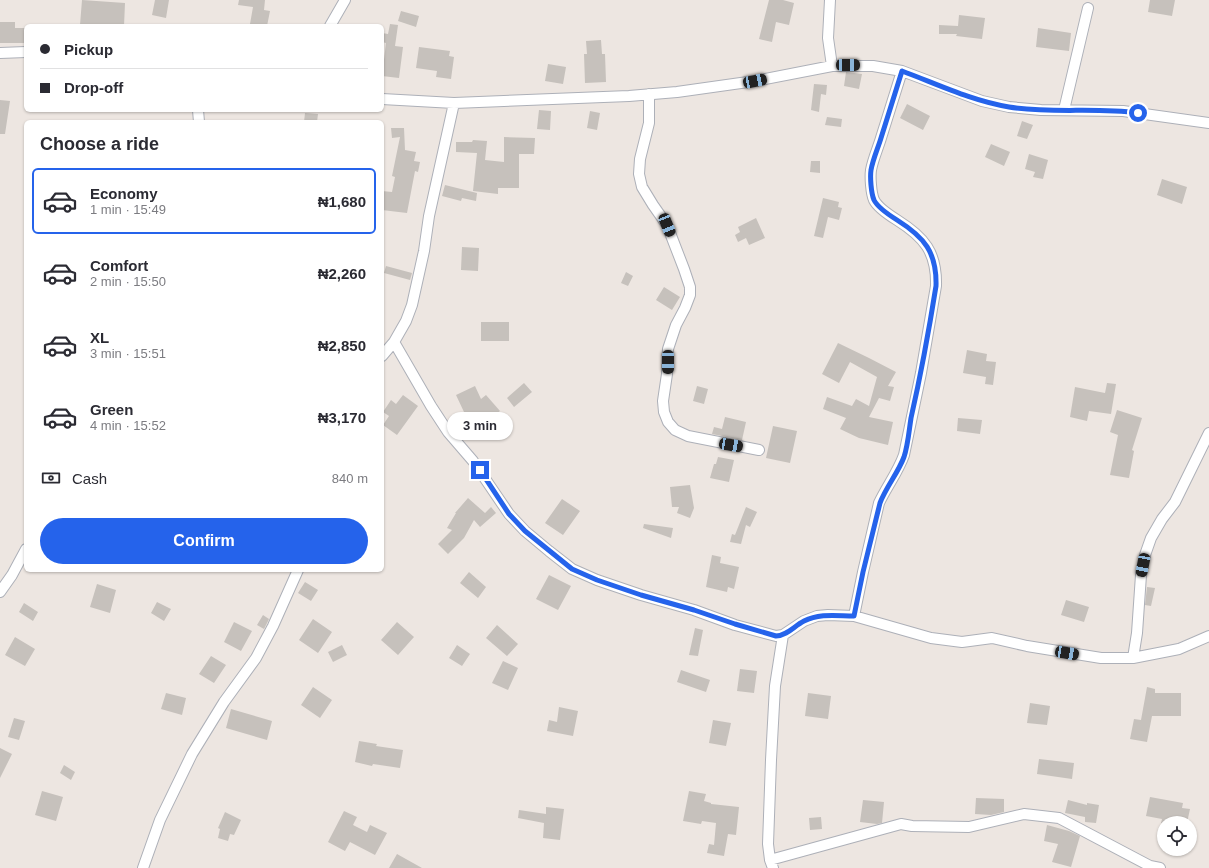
<!DOCTYPE html>
<html lang="en">
<head>
<meta charset="utf-8">
<style>
	body { margin:0; font-family:Helvetica,sans-serif; background:#f2f2f3; color:#2b2b33; height:100vh; display:flex; flex-direction:column; font-size:15px; white-space:nowrap }
	* { box-sizing:border-box; margin:0 }
	p { font-size:13px; color:#7c7c81 }
	.icon { flex:none; width:22px; height:22px; fill:none; stroke:currentColor; stroke-width:2; stroke-linecap:round; stroke-linejoin:round }
	.map { position:relative; flex:1; overflow:hidden }
	.drawer { position:absolute; left:24px; top:120px; width:360px; height:452px; display:flex; flex-direction:column; background:#fff; border-radius:6px; box-shadow:0 1px 3px #0004 }
	.drawer>* { flex:none }
	.guide { position:absolute; left:24px; top:24px; width:360px; height:88px; border-radius:6px; box-shadow:0 1px 3px #0004; display:grid; align-content:center; height:88px; padding:0 16px; background:#fff }
	.fabs { position:absolute; left:1157px; top:816px; display:grid; gap:8px }
	.fabs a { display:grid; place-items:center; width:40px; height:40px; border-radius:50%; background:#fff; box-shadow:0 1px 3px #0004; font-size:20px }
	.end { position:absolute; width:18px; height:18px; margin:-9px; border:5px solid #2563eb; background:#fff; box-shadow:0 0 0 2px #fff }
	.from { border-radius:50% }
	.bubble { position:absolute; height:28px; border-radius:14px; background:#fff; box-shadow:0 1px 3px #0004; font-size:13px; font-weight:700; line-height:28px; text-align:center }
	.car { position:absolute; width:12px; height:24px; margin:-12px -6px; border-radius:5px; box-shadow:0 0 3px 1px #0007; background:linear-gradient(#222 24%,#8ab4d8 0 40%,#222 0 76%,#8ab4d8 0 86%,#222 0) }
	.guide b { display:flex; align-items:center; gap:14px; height:38px; font-size:15px }
	.guide b+b { border-top:1px solid #e1e1e2 }
	.guide i { width:10px; height:10px; background:#2b2b33 }
	ul { padding:0; list-style:none }
	li { display:flex; align-items:center; gap:12px; height:66px; margin:0 8px 6px; padding:0 8px; border:2px solid transparent; border-radius:6px }
	li div { flex:1 }
	li b { display:block; font-size:15px }
	li em { font-style:normal; font-weight:700 }
	li.active { border-color:#2563eb }
	li>.icon { width:36px; height:36px; stroke-width:1.5 }
	h2 { padding:0 16px; font-size:18px; line-height:48px }
	.pay { display:flex; align-items:center; gap:10px; height:44px; padding:0 16px; font-size:15px }
	.pay p { margin-inline-start:auto }
	.action { display:flex; gap:8px; margin-top:auto; padding:8px 16px }
	.action a { flex:1; height:46px; border-radius:24px; background:#2563eb; color:#fff; font-size:16px; font-weight:700; line-height:46px; text-align:center }
	.map>svg:first-child { display:block }
	.building { fill:#c6c1bc }
	.lines { fill:none; stroke-linecap:round; stroke-linejoin:round }
	.street-casing { stroke:#adb0b8; stroke-width:12 }
	.street { stroke:#fff; stroke-width:10 }
	.route { stroke:#2563eb; stroke-width:5 }
</style>
</head>
<body>
<div class="map">
<svg width="1209" height="868" viewBox="0 0 1209 868">
	<rect width="100%" height="100%" fill="#ede6e1"/>
	<path class="building" d="M82,0L125,3L124,26L80,25Z
		M155,0H169L166,18L152,15Z
		M239,0H265L264,10L270,11L267,26H256V25L250,24L253,7L238,5Z
		M769,0H783L794,3L789,25L776,22L772,42L759,39Z
		M1150,0H1175L1172,16L1148,12Z
		M401,11L419,16L416,27L398,21Z
		M959,15L985,18L982,39L956,36L957,34H939V25L958,26Z
		M0,22H15V28H26V43H0Z
		M390,24L398,25L395,46L403,47L399,78L382,76L386,43L382,42V33L388,34Z
		M1038,28L1071,33L1069,51L1036,47Z
		M601,40L602,54H605L606,82L585,83L584,54H587L586,41Z
		M419,47L450,51L449,56L454,57L451,79L436,77L437,71L416,68Z
		M548,64L566,67L563,84L545,81Z
		M846,72L862,74L859,89L844,86Z
		M814,84L827,85L826,95L821,94L819,112L811,110Z
		M0,100L10,101L5,134H0Z
		M907,104L930,116L923,130L900,118Z
		M539,110L551,111L550,130L537,129Z
		M590,111L600,113L597,130L587,128Z
		M305,113L318,114L317,122H304Z
		M827,117L842,119L841,127L825,125Z
		M1022,121L1033,125L1027,139L1017,136Z
		M391,128H404L405,150L416,152L414,161L420,162L418,172L415,171L407,213L382,210V191L392,192L395,177L392,176L400,137L392,138Z
		M504,137L535,138L534,154H519V188H498V194L473,191L477,153L456,152V142H472L473,140L487,141L485,160L504,162Z
		M991,144L1010,152L1004,166L985,157Z
		M1029,154L1048,160L1043,179L1033,177L1035,172L1025,169Z
		M811,161H820V173L810,172Z
		M1162,179L1187,187L1182,204L1157,195Z
		M445,185L477,193L476,201L462,198L461,201L442,196Z
		M823,198L839,202L838,207L842,208L839,220L828,217L823,238L814,236Z
		M756,218L765,238L749,245L746,238L738,242L735,235L740,232L738,227Z
		M462,247L479,248L478,271L461,270Z
		M386,266L412,273L410,280L384,273Z
		M626,272L633,276L628,286L621,283Z
		M664,287L680,297L672,310L656,300Z
		M481,322H509V341H481Z
		M838,343L869,358L896,372L888,386L894,387L890,401L879,398L869,417L893,422L888,445L859,438L840,429L846,418L823,409L827,397L852,406L856,399L869,406L877,377L850,362L839,383L822,374Z
		M967,350L987,354L986,361L996,362L993,385L985,384L986,377L963,373Z
		M524,383L532,392L514,407L507,398Z
		M1107,383L1116,384L1111,414L1089,411L1087,421L1070,417L1075,387L1105,393Z
		M475,386L481,399L486,395L500,411L475,431L461,414L464,412L456,395Z
		M697,386L708,389L704,404L693,401Z
		M403,395L418,406L397,435L383,425L389,416L383,412L391,400L396,404Z
		M1117,410L1142,418L1132,450L1134,451L1129,478L1110,475L1118,435L1110,432Z
		M725,417L746,422L742,440L712,434L714,427L722,429Z
		M958,418L982,420L980,434L957,431Z
		M773,426L797,431L790,463L766,458Z
		M718,457L734,460L729,482L710,478L714,464H716Z
		M690,485L694,508L690,518L677,513L679,507H672L670,487Z
		M468,498L485,513L491,507L496,513L480,527L474,520L464,538L448,554L438,544L452,530L447,528L456,513H455Z
		M562,499L580,511L563,535L545,523Z
		M746,507L757,512L750,527L746,525L741,544L730,542L732,534L735,535Z
		M644,524L673,528L671,538L643,528Z
		M712,555L721,557L720,563L739,567L734,589L728,587L727,592L706,587Z
		M469,572L486,587L478,598L460,583Z
		M549,575L571,586L558,610L536,599Z
		M305,582L318,590L311,601L298,593Z
		M97,584L116,590L110,613L90,607Z
		M1147,587L1155,588L1151,606L1145,605Z
		M1066,600L1089,607L1084,622L1061,615Z
		M157,602L171,609L164,621L151,613Z
		M24,603L38,612L33,621L19,612Z
		M263,615L269,619L264,629L257,625Z
		M313,619L332,632L318,653L299,640Z
		M234,622L252,631L241,651L224,642Z
		M397,622L414,637L398,655L381,640Z
		M497,625L518,644L507,656L486,638Z
		M695,628L703,630L698,656L689,655Z
		M15,637L35,649L25,666L5,655Z
		M342,645L347,655L333,662L328,652Z
		M457,645L470,654L462,666L449,658Z
		M211,656L226,665L214,683L199,674Z
		M503,661L518,668L508,690L492,683Z
		M740,669L757,671L754,693L737,691Z
		M681,670L710,680L706,692L677,682Z
		M313,687L332,700L320,718L301,705Z
		M1147,687L1155,689V693H1181V716H1152L1147,742L1130,739L1134,719L1141,720Z
		M166,693L186,698L182,715L161,709Z
		M808,693L831,696L828,719L805,716Z
		M1030,703L1050,706L1047,725L1027,723Z
		M559,707L578,711L573,736L547,731L549,720L557,722Z
		M231,709L272,721L267,740L226,728Z
		M14,718L25,721L19,740L8,737Z
		M713,720L731,723L726,746L709,743Z
		M359,741L377,744L376,746L403,750L400,768L373,764L372,766L355,762Z
		M0,748L12,754L0,778Z
		M1039,759L1074,763L1072,779L1037,774Z
		M64,765L75,772L71,780L60,773Z
		M42,791L63,797L56,821L35,815Z
		M689,791L706,794L704,801L711,803V804L739,807L736,835L728,834L724,856L707,853L709,844L714,845L716,823L702,821L701,824L683,821Z
		M1150,797L1183,803L1182,808L1190,809L1187,823L1175,821V823H1161L1162,819L1146,816Z
		M976,798L1004,799V812L991,815L975,814Z
		M863,800L884,802L882,823L877,824L860,822Z
		M1068,800L1087,805V803L1099,805L1096,823L1085,822V817L1065,813Z
		M546,807L564,809L560,840L543,838L544,823L518,818L519,810L546,814Z
		M344,811L357,817L353,825L367,832L370,825L387,833L375,855L350,842L345,851L328,842Z
		M225,812L241,820L234,835L230,834L228,841L218,838L220,829L218,828Z
		M821,817L822,829L810,830L809,818Z
		M1047,825L1069,831L1080,836L1071,867L1052,862L1058,844L1044,841Z
		M397,854L422,868H389Z"/>
	<g class="lines">
		<defs>
			<path id="street" d="M830,0L828,38L832,66
				M330,26L345,0
				M0,53L26,52
				M649,94V123L640,159L639,174L642,187L653,205L667,225L684,269L690,287V295L685,308L676,325L668,349L667,374L663,401L664,412L668,422L675,430L688,436L759,450
				M382,99L454,103L629,96L677,92L755,81L832,66H873L902,71L982,101L1009,107L1041,110L1123,111L1209,123
				M198,110L199,122
				M1064,110L1088,8
				M394,342L431,406L448,432L473,461L509,514L525,531L549,551L572,569L597,580L641,595L694,610L735,625L776,636L783,635L804,621L817,616L828,615L854,616L931,638L962,642L992,638L1027,646L1101,658H1133L1179,649L1209,636
				M382,356L394,342L406,321L412,305L424,251L429,216L454,103
				M0,592L12,575L26,549
				M854,616L863,572L879,503C887,486 898,472 904,455L921,373L936,286C937,252 924,237 897,220C889,215 878,208 874,200C871,193 870,177 871,170C873,159 878,148 881,138C888,115 895,93 902,71
				M1133,658L1137,633L1141,575L1145,555L1151,538L1162,519L1175,502L1209,433
				M770,860L901,824L912,826L969,827L1024,814L1059,818L1150,866L1160,868
				M143,868L160,820L192,754L224,702L256,658L273,626L298,570
				M773,868L770,860L768,844L771,760L775,686L783,635"/>
		</defs>
		<use href="#street" class="street-casing"/>
		<use href="#street" class="street"/>
	</g>
	<g class="lines">
		<path class="route" d="M480,470L509,514L525,531L572,569L597,580L641,595L694,610L735,624L776,636C788,635 794,626 804,621C820,613 837,616 854,616L863,572L880,503C886,487 898,473 904,457C908,445 909,431 911,418C921,374 929,330 936,286C937,252 924,237 897,220C889,215 878,208 874,200C871,193 870,177 871,170C873,159 878,148 881,138C888,115 895,93 902,71C937,84 972,101 1009,107C1052,114 1095,107 1138,113"/>
	</g>
</svg>
<div class="fabs">
<a><svg class="icon" aria-label="locate" viewBox="0 0 24 24"><circle cx="12" cy="12" r="6"/><path d="M12 2v4M12 18v4M2 12h4M18 12h4"/></svg></a>
</div>
<i class="end from" style="left:1138px;top:113px"></i>
<i class="end" style="left:480px;top:470px"></i>
<div class="bubble" style="left:447px;top:412px;width:66px">3 min</div>
<i class="car" style="left:848px;top:65px;rotate:90deg"></i>
<i class="car" style="left:755px;top:81px;rotate:79deg"></i>
<i class="car" style="left:667px;top:225px;rotate:158deg"></i>
<i class="car" style="left:668px;top:362px;rotate:180deg"></i>
<i class="car" style="left:731px;top:445px;rotate:100deg"></i>
<i class="car" style="left:1143px;top:565px;rotate:191deg"></i>
<i class="car" style="left:1067px;top:653px;rotate:100deg"></i>
<div class="guide">
<b><i class="from"></i>Pickup</b>
<b><i></i>Drop-off</b>
</div>
<section class="drawer">
<h2>Choose a ride</h2>
<ul>
<li class="active"><svg class="icon" aria-label="car" viewBox="0 0 24 24"><path d="M5 17H2v-5l4-1 3-4h7l3 4 3 1v5h-3M9 17h6M6 11h13"/><circle cx="7" cy="17" r="2"/><circle cx="17" cy="17" r="2"/></svg><div><b>Economy</b><p>1 min · 15:49</p></div><em>₦1,680</em></li>
<li><svg class="icon" aria-label="car" viewBox="0 0 24 24"><path d="M5 17H2v-5l4-1 3-4h7l3 4 3 1v5h-3M9 17h6M6 11h13"/><circle cx="7" cy="17" r="2"/><circle cx="17" cy="17" r="2"/></svg><div><b>Comfort</b><p>2 min · 15:50</p></div><em>₦2,260</em></li>
<li><svg class="icon" aria-label="car" viewBox="0 0 24 24"><path d="M5 17H2v-5l4-1 3-4h7l3 4 3 1v5h-3M9 17h6M6 11h13"/><circle cx="7" cy="17" r="2"/><circle cx="17" cy="17" r="2"/></svg><div><b>XL</b><p>3 min · 15:51</p></div><em>₦2,850</em></li>
<li><svg class="icon" aria-label="car" viewBox="0 0 24 24"><path d="M5 17H2v-5l4-1 3-4h7l3 4 3 1v5h-3M9 17h6M6 11h13"/><circle cx="7" cy="17" r="2"/><circle cx="17" cy="17" r="2"/></svg><div><b>Green</b><p>4 min · 15:52</p></div><em>₦3,170</em></li>
</ul>
<div class="pay"><svg class="icon" aria-label="cash" viewBox="0 0 24 24"><path d="M3 7h18v10H3z"/><circle cx="12" cy="12" r="2"/></svg>Cash<p>840 m</p></div>
<div class="action"><a>Confirm</a></div>
</section>
</div>
</body>
</html>
